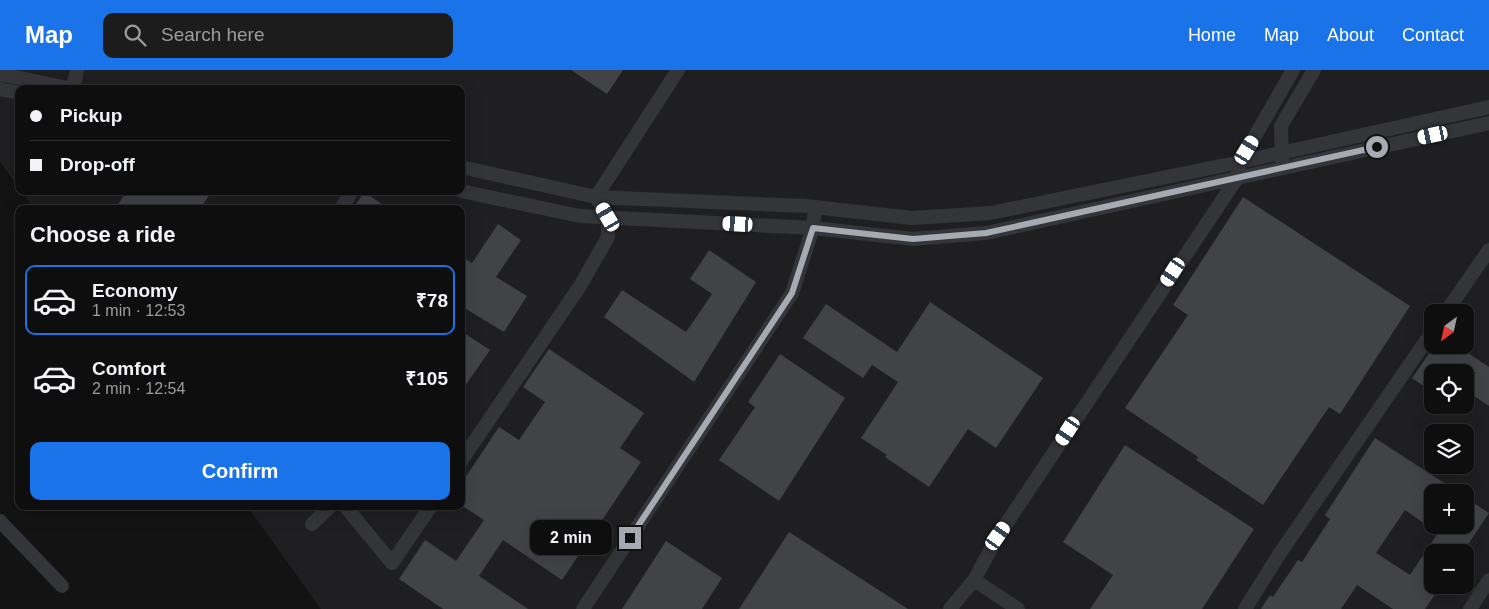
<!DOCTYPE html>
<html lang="en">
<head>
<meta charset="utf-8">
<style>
	body { margin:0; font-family:Helvetica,sans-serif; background:#1c1c1d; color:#f1f3f6; height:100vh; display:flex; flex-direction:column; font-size:19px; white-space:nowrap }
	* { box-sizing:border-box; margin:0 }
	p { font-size:16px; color:#9b9c9e }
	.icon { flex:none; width:28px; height:28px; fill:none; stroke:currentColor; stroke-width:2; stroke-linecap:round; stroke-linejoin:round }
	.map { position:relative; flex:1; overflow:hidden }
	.panel { position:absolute; left:15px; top:135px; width:450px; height:305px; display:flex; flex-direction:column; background:#0e0e0f; border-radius:10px; box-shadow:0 5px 20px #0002,0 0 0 1px #2e2e2f }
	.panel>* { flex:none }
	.banner { position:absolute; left:15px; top:15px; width:450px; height:110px; border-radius:10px; box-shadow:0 5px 20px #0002,0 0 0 1px #2e2e2f; display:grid; align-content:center; height:110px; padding:0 15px; background:#0e0e0f }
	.needle { width:32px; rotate:213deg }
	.tools { position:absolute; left:1424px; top:234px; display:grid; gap:10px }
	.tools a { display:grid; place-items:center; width:50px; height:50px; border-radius:10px; background:#0e0e0f; box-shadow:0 5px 20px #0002,0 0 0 1px #2e2e2f; font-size:25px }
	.end { position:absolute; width:22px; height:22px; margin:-11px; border:6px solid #a5aab3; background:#111; box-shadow:0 0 0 2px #111 }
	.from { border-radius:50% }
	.bubble { position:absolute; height:35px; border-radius:10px; background:#0e0e0f; box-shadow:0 5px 20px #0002,0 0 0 1px #2e2e2f; font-size:16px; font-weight:700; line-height:35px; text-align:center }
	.car { position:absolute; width:15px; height:30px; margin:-15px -8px; border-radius:6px; box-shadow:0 0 4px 1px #0007; background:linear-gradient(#fff 24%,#345 0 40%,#fff 0 76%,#345 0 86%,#fff 0) }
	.banner b { display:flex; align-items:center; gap:18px; height:48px; font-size:19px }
	.banner b+b { border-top:1px solid #2e2e2f }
	.banner i { width:12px; height:12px; background:#f1f3f6 }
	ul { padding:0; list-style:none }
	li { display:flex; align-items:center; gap:15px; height:70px; margin:0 10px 8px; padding:0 5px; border:2px solid transparent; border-radius:10px }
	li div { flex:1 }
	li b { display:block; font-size:19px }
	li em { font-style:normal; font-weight:700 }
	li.active { border-color:#1a73e8 }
	li>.icon { width:45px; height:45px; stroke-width:1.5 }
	h2 { padding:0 15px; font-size:22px; line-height:60px }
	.action { display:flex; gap:10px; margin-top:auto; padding:10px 15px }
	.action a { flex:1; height:58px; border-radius:10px; background:#1a73e8; color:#fff; font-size:20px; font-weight:700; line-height:58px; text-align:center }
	header { display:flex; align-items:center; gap:30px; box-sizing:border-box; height:70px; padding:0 25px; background:#1a73e8; color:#fff }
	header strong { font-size:24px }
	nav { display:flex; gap:28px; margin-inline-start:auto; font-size:18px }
	.search { width:350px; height:45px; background:#1c1c1d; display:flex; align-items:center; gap:12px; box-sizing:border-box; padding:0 18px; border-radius:10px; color:#9b9c9e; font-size:19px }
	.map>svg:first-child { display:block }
	.built { fill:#1f1f21; fill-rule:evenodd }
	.building { fill:#424347; fill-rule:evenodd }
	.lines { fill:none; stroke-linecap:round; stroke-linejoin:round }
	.minor { stroke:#343539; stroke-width:14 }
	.route { stroke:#a5aab3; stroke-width:6 }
</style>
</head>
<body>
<header>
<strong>Map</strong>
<div class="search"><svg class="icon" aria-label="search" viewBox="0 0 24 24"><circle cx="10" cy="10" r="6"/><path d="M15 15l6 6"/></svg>Search here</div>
<nav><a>Home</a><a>Map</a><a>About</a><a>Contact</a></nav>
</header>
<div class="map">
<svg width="1489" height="539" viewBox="0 0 1489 539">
	<rect width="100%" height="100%" fill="#131314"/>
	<path class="built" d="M0,0H1489V539H321L247,436H461V139H34L21,121H461V19H19V118L0,92ZM1432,242H1465V275H1432ZM1432,302H1465V335H1432ZM1432,362H1465V395H1432ZM1432,422H1465V455H1432ZM1432,482H1465V515H1432Z"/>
	<path class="building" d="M571,0H623L607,24Z
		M127,121H212L200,139H115Z
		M364,122L389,139H353Z
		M1243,127L1410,236L1340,344L1329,337L1263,435L1196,390L1198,387L1125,338L1188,245L1173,235Z
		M498,154L521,170L496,207L527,226L504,262L461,236V186L472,193Z
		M709,180L756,212L694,312L604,247L622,220L686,262L712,224L690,209Z
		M930,232L1043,308L996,378L968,359L929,417L885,387L887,385L861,368L898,312L872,295L863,308L803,268L826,234L897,282Z
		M461,261L490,280L461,322Z
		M1435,275H1456L1489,297V336L1465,320L1476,302H1432V322L1412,308Z
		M549,279L644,343L620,378L641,392L562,510L503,470L479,506L528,539H443L399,509L425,470L456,491L484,450L461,435V414L499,357L519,370L545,332L523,317Z
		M780,284L845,328L779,431L719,390L755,337L748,332Z
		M1375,368L1458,422H1432V455H1465V427L1489,443L1463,482H1432V515H1440L1436,523L1425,539H1393L1357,515L1341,539H1261L1270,525L1273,527L1298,490L1302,492L1330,449L1325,445ZM1405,440L1438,463L1410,505L1376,483Z
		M1125,375L1254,459L1202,539H1090L1113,505L1063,472Z
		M789,462L908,539H739Z
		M666,471L722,508L702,539H622Z"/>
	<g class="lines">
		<path class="minor" d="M0,4L73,19
			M0,19L19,23
			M73,19L77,0
			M1282,90L1281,56L1314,0
			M461,97L596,127L805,136L912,148L991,143L1240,92L1489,37
			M461,121L580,146L813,158L913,169L986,163L1489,53
			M341,139L352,121
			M1446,242L1489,180
			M461,391L580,216L608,167V147L596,127L678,0
			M345,436L392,493L431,436
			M0,451L62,516
			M312,454L331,436
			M974,510L1018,539
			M583,539L792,223L813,158L815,137
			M950,539L974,510L998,466L1237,108L1240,92L1293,0
			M1245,539L1280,483L1432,262
			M1470,539L1489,510"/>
	</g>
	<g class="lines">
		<path class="route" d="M630,468L792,223L813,158L913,169L986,163L1377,77"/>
	</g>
</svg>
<div class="tools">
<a><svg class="needle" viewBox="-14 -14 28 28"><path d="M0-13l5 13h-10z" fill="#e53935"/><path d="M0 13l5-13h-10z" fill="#9b9c9e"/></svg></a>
<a><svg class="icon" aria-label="locate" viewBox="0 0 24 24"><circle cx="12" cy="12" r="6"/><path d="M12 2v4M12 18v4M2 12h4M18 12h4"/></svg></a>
<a><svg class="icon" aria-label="layers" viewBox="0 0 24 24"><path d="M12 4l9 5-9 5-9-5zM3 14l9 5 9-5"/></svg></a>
<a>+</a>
<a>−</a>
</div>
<i class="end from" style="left:1377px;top:77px"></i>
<i class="end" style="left:630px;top:468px"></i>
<div class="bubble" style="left:530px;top:450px;width:82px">2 min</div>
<i class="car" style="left:1433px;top:65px;rotate:258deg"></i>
<i class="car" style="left:1247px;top:80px;rotate:31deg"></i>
<i class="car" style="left:608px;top:147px;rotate:330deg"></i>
<i class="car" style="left:738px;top:154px;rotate:273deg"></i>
<i class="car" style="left:1173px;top:202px;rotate:213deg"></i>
<i class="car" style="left:1068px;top:361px;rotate:213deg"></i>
<i class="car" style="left:998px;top:466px;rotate:35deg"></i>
<div class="banner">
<b><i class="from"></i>Pickup</b>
<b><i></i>Drop-off</b>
</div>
<section class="panel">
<h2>Choose a ride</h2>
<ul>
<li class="active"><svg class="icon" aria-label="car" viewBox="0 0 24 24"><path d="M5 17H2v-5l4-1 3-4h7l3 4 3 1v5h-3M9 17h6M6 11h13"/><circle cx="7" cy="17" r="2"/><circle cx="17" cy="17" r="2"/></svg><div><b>Economy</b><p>1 min · 12:53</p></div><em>₹78</em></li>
<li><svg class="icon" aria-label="car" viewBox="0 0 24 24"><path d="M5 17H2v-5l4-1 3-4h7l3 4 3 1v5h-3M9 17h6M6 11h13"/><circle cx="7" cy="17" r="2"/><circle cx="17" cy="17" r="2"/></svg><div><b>Comfort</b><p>2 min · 12:54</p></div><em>₹105</em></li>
</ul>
<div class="action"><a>Confirm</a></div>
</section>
</div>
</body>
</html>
